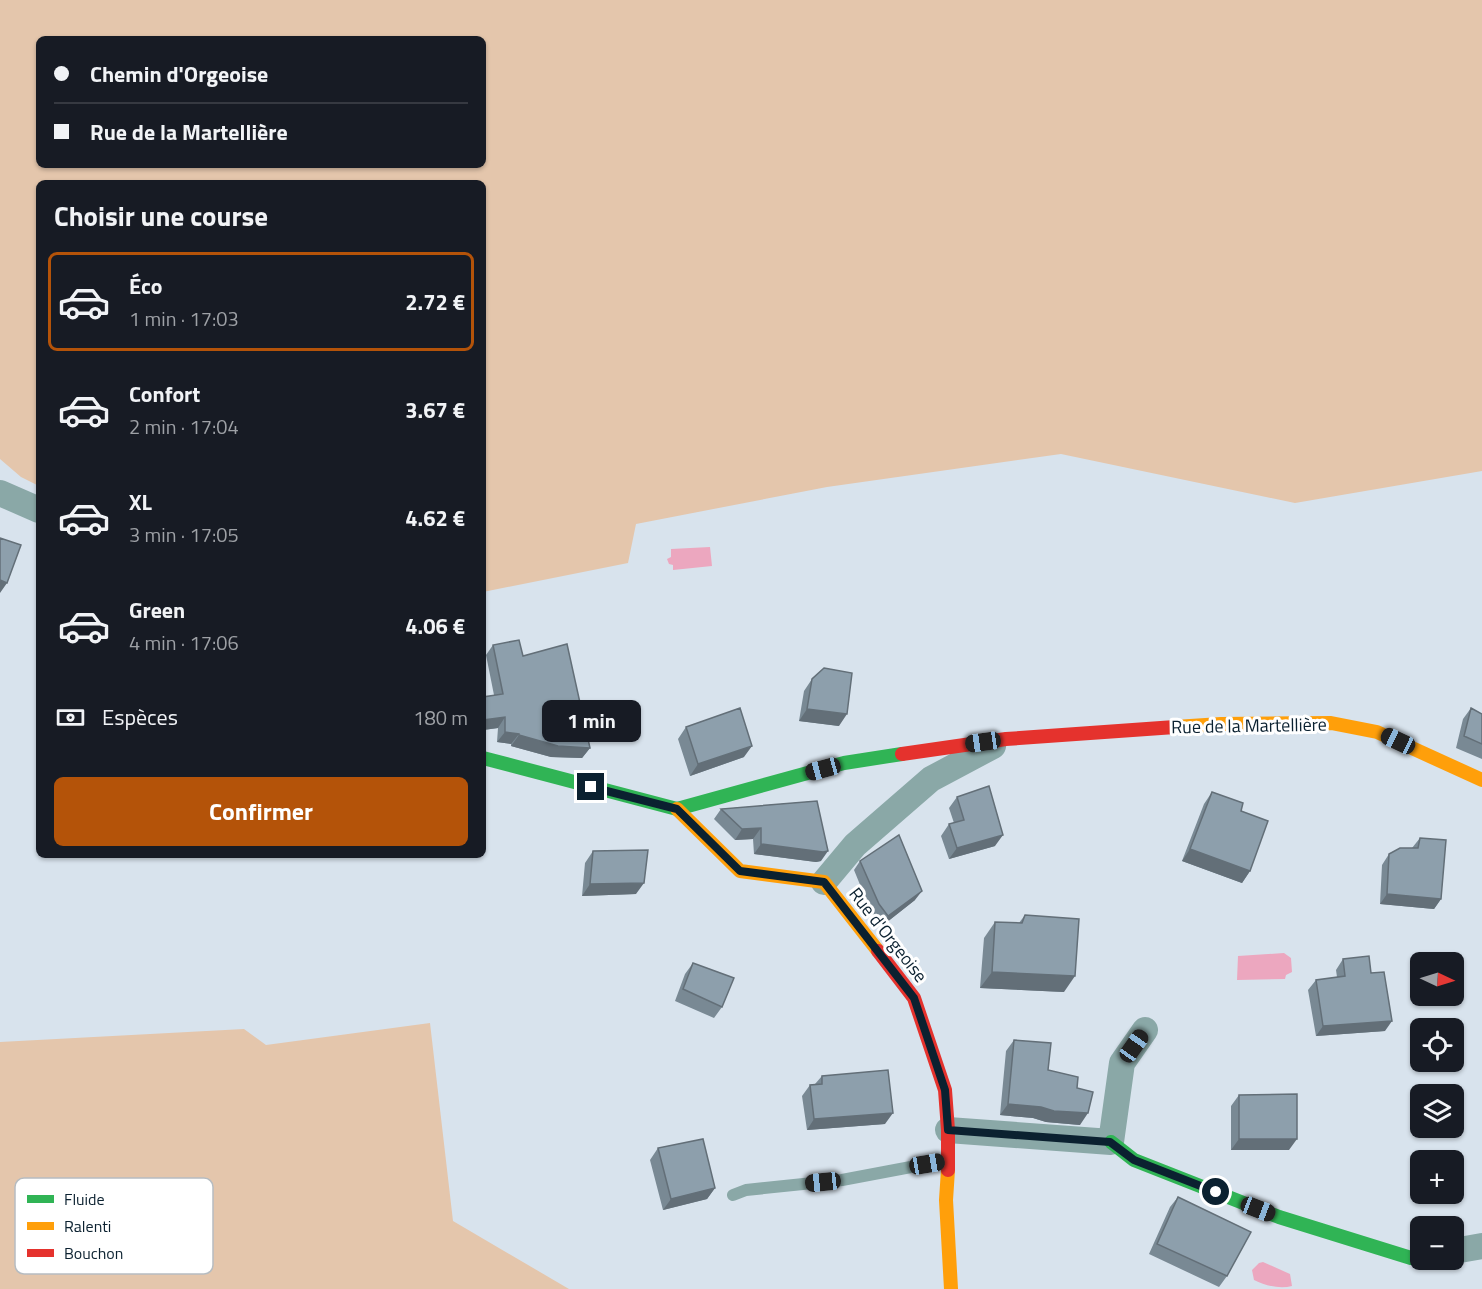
<!DOCTYPE html>
<html lang="fr">
<head>
<meta charset="utf-8">
<style>
	body { margin:0; font-family:"Titillium Web",sans-serif; background:#20242c; color:#f1f3f6; height:100vh; display:flex; flex-direction:column; font-size:22px; white-space:nowrap }
	* { box-sizing:border-box; margin:0 }
	p { font-size:20px; color:#9ea1a6 }
	.icon { flex:none; width:33px; height:33px; fill:none; stroke:currentColor; stroke-width:2; stroke-linecap:round; stroke-linejoin:round }
	.map { position:relative; flex:1; overflow:hidden }
	.sheet { position:absolute; left:36px; top:180px; width:450px; height:678px; display:flex; flex-direction:column; background:#171b24; border-radius:9px; box-shadow:0 2px 4px #0004 }
	.sheet>* { flex:none }
	.banner { position:absolute; left:36px; top:36px; width:450px; height:132px; border-radius:9px; box-shadow:0 2px 4px #0004; display:grid; align-content:center; height:132px; padding:0 18px; background:#171b24 }
	.needle { width:39px; rotate:94deg }
	.tools { position:absolute; left:1410px; top:952px; display:grid; gap:12px }
	.tools a { display:grid; place-items:center; width:54px; height:54px; border-radius:9px; background:#171b24; box-shadow:0 2px 4px #0004; font-size:30px }
	.end { position:absolute; width:27px; height:27px; margin:-14px; border:8px solid #0b2130; background:#fff; box-shadow:0 0 0 3px #fff }
	.from { border-radius:50% }
	.bubble { position:absolute; height:42px; border-radius:9px; background:#171b24; box-shadow:0 2px 4px #0004; font-size:20px; font-weight:700; line-height:42px; text-align:center }
	.car { position:absolute; width:18px; height:36px; margin:-18px -9px; border-radius:8px; box-shadow:0 0 4px 2px #0007; background:linear-gradient(#222 24%,#8ab4d8 0 40%,#222 0 76%,#8ab4d8 0 86%,#222 0) }
	.banner b { display:flex; align-items:center; gap:21px; height:57px; font-size:22px }
	.banner b+b { border-top:2px solid #363941 }
	.banner i { width:15px; height:15px; background:#f1f3f6 }
	ul { padding:0; list-style:none }
	li { display:flex; align-items:center; gap:18px; height:99px; margin:0 12px 9px; padding:0 6px; border:3px solid transparent; border-radius:9px }
	li div { flex:1 }
	li b { display:block; font-size:22px }
	li em { font-style:normal; font-weight:700 }
	li.on { border-color:#b45309 }
	li>.icon { width:54px; height:54px; stroke-width:1.5 }
	h2 { padding:0 18px; font-size:27px; line-height:72px }
	.pay { display:flex; align-items:center; gap:15px; height:66px; padding:0 18px; font-size:22px }
	.pay p { margin-inline-start:auto }
	.action { display:flex; gap:12px; margin-top:auto; padding:12px 18px }
	.action a { flex:1; height:69px; border-radius:9px; background:#b45309; color:#fff; font-size:24px; font-weight:700; line-height:69px; text-align:center }
	.map>svg:first-child { display:block }
	.green { fill:#e4c6ac; fill-rule:evenodd }
	.water { fill:#eca7bf }
	.lines { fill:none; stroke-linecap:round; stroke-linejoin:round }
	.lane { stroke:#8aa8a7; stroke-width:12 }
	.street { stroke:#8aa8a7; stroke-width:26 }
	.fast { stroke:#30b455; stroke-width:14 }
	.slow { stroke:#ff9f0a; stroke-width:14 }
	.jam { stroke:#e5322d; stroke-width:14 }
	.wall { fill:#798994 }
	.shaded-wall { fill:#636f78 }
	.building { fill:#8d9fac; stroke:#636f78; stroke-width:1.5 }
	.route { stroke:#0b2130; stroke-width:8 }
	.labels { text-anchor:middle; stroke-width:6; stroke-linejoin:round; paint-order:stroke }
	.street-label { font-size:18px; fill:#0b2130; stroke:#fff }
	.key { fill:#fff; stroke:#b6bcc1; stroke-width:1.5 }
	.key-label { font-size:16px; fill:#0b2130 }
</style>
</head>
<body>
<div class="map">
<svg width="1482" height="1289" viewBox="0 0 1482 1289">
	<rect width="100%" height="100%" fill="#d8e3ed"/>
	<path class="green" d="M0,0H1482V471L1295,503L1061,454L827,487L636,524L628,563L483,592V183H39V486L21,477L0,459ZM39,39H483V165H39Z
		M430,1023L453,1221L569,1289H0V1042L244,1029L266,1045Z"/>
	<path class="water" d="M710,547L712,566L673,570V565L669,564L667,559L671,557V549Z
		M1284,953L1291,958L1292,972L1286,975L1285,979L1237,980L1238,956Z
		M1263,1262L1290,1274L1292,1286C1280,1289 1266,1286 1254,1280L1252,1270L1259,1263Z"/>
	<g class="lines">
		<path class="lane" d="M733,1195L746,1190L842,1180L948,1160"/>
		<path class="street" d="M0,493L39,510
			M824,882L855,845L931,779L993,746
			M948,1130L1111,1142L1122,1063L1145,1030
			M1454,1251L1482,1246"/>
		<path class="fast" d="M483,758L677,809L844,763L902,754
			M1111,1142L1134,1160L1279,1217L1411,1258L1420,1256"/>
		<path class="slow" d="M1175,727L1221,724L1331,723L1377,732L1482,780
			M677,809L740,871L824,882L878,951
			M948,1170L946,1200L951,1289"/>
		<path class="jam" d="M902,754L1006,739L1175,727
			M878,951L914,998L945,1090L948,1130V1170"/>
	</g>
	<path class="wall" d="M493,645L523,656L590,748L582,758L551,757L511,746V744L497,742L498,728L483,730V697L494,695L486,655Z
		M812,679L839,726L799,721L804,691Z
		M1471,708L1482,714V759L1456,748L1463,719Z
		M686,727L744,757L690,776L678,739Z
		M1212,792L1241,811L1250,871L1242,883L1182,861L1204,804Z
		M957,797L995,846L949,859L941,836L949,824L954,823L949,808Z
		M817,801L821,861L816,862L754,854L753,839L735,840L714,819L721,809Z
		M1420,838L1441,899L1434,909L1380,904L1382,865L1389,854L1412,848Z
		M593,851L636,894L582,896L585,863Z
		M860,861L915,900L882,926L872,914L854,870Z
		M1025,915L1064,992L980,988L984,938L995,922L1019,923Z
		M1343,959L1371,973L1385,1031L1316,1036L1308,990L1316,980L1337,977L1336,970Z
		M693,963L722,1007L714,1018L675,1001L685,974Z
		M1014,1040L1048,1070L1077,1088L1080,1125L1046,1122L1033,1118L1000,1115L1006,1051Z
		M822,1076L885,1124L807,1130L802,1096L810,1085L815,1084Z
		M1239,1095L1289,1150H1231V1106Z
		M658,1148L715,1188L707,1199L663,1210L650,1160Z
		M1178,1197L1227,1276L1219,1287L1149,1254L1170,1207Z"/>
	<path class="shaded-wall" d="M0,580L7,583L0,593Z
		M807,709L847,714L839,726L799,721Z
		M505,717L498,728L483,730V720Z
		M505,732L519,734L511,744L497,742Z
		M519,735L590,748L582,758L551,757L511,746Z
		M752,746L744,757L690,776L698,764Z
		M761,828L753,839L735,840L742,829Z
		M1003,835L995,846L949,859L957,848Z
		M761,844L828,851L821,861L816,862L754,854Z
		M1190,849L1250,871L1242,883L1182,861Z
		M644,883L636,894L582,896L590,884Z
		M922,891L915,900L882,926L888,916Z
		M1387,894L1441,899L1434,909L1380,904Z
		M992,972L1075,976L1064,992L980,988Z
		M1392,1021L1385,1031L1316,1036L1323,1026Z
		M1008,1104L1041,1107L1088,1113L1080,1125L1046,1122L1033,1118L1000,1115Z
		M893,1113L885,1124L807,1130L814,1119Z
		M1239,1139H1297L1289,1150H1231Z
		M715,1188L707,1199L663,1210L671,1199Z"/>
	<path class="building" d="M0,538L21,545L7,583L0,580Z
		M519,640L523,656L567,644L590,748L558,746L519,735V734L505,732V717L483,720V697L503,694L493,645Z
		M824,668L852,673L847,714L807,709L812,679Z
		M740,708L752,746L698,764L686,727Z
		M1471,708L1482,714V744L1464,736Z
		M989,786L1003,835L957,848L949,824L964,820L957,797Z
		M1212,792L1243,803L1241,811L1268,821L1250,871L1190,849Z
		M817,801L828,851L823,852L761,844V828L742,829L721,809Z
		M899,835L922,891L888,916L879,904L860,861Z
		M1420,838L1446,840L1441,899L1387,894L1389,854L1400,848H1418Z
		M648,850L644,883L590,884L593,851Z
		M1025,915L1079,919L1075,976L992,972L995,922L1022,923Z
		M1369,956L1371,973L1384,972L1392,1021L1323,1026L1316,980L1345,976L1343,959Z
		M693,963L734,978L722,1007L683,989Z
		M1014,1040L1051,1043L1048,1070L1078,1077L1077,1088L1093,1092L1088,1113L1054,1111L1041,1107L1008,1104Z
		M888,1070L893,1113L814,1119L810,1085L822,1084V1076Z
		M1297,1094V1139H1239V1095Z
		M703,1139L715,1188L671,1199L658,1148Z
		M1178,1197L1251,1232L1227,1276L1157,1244Z"/>
	<g class="lines">
		<path class="route" d="M591,787L677,809L740,871L824,882L914,998L945,1090L948,1130L1110,1142L1134,1160L1216,1192"/>
	</g>
	<g class="labels">
		<g class="street-label">
			<text transform="translate(1249 726) rotate(-1)" y="6">Rue de la Martellière</text>
			<text transform="translate(888 935) rotate(52)" y="6">Rue d'Orgeoise</text>
		</g>
	</g>
	<rect x="15" y="1178" width="198" height="96" rx="9" class="key"/>
	<rect x="27" y="1195" width="27" height="8" fill="#30b455"/>
	<rect x="27" y="1222" width="27" height="8" fill="#ff9f0a"/>
	<rect x="27" y="1249" width="27" height="8" fill="#e5322d"/>
	<g class="key-label">
		<text x="64" y="1205">Fluide</text>
		<text x="64" y="1232">Ralenti</text>
		<text x="64" y="1259">Bouchon</text>
	</g>
</svg>
<div class="tools">
<a><svg class="needle" viewBox="-14 -14 28 28"><path d="M0-13l5 13h-10z" fill="#e53935"/><path d="M0 13l5-13h-10z" fill="#9ea1a6"/></svg></a>
<a><svg class="icon" aria-label="locate" viewBox="0 0 24 24"><circle cx="12" cy="12" r="6"/><path d="M12 2v4M12 18v4M2 12h4M18 12h4"/></svg></a>
<a><svg class="icon" aria-label="layers" viewBox="0 0 24 24"><path d="M12 4l9 5-9 5-9-5zM3 14l9 5 9-5"/></svg></a>
<a>+</a>
<a>−</a>
</div>
<i class="end from" style="left:1216px;top:1192px"></i>
<i class="end" style="left:591px;top:787px"></i>
<div class="bubble" style="left:542px;top:700px;width:99px">1 min</div>
<i class="car" style="left:1398px;top:741px;rotate:295deg"></i>
<i class="car" style="left:983px;top:742px;rotate:262deg"></i>
<i class="car" style="left:823px;top:769px;rotate:255deg"></i>
<i class="car" style="left:1134px;top:1046px;rotate:35deg"></i>
<i class="car" style="left:927px;top:1164px;rotate:80deg"></i>
<i class="car" style="left:823px;top:1182px;rotate:264deg"></i>
<i class="car" style="left:1258px;top:1209px;rotate:111deg"></i>
<div class="banner">
<b><i class="from"></i>Chemin d'Orgeoise</b>
<b><i></i>Rue de la Martellière</b>
</div>
<section class="sheet">
<h2>Choisir une course</h2>
<ul>
<li class="on"><svg class="icon" aria-label="car" viewBox="0 0 24 24"><path d="M5 17H2v-5l4-1 3-4h7l3 4 3 1v5h-3M9 17h6M6 11h13"/><circle cx="7" cy="17" r="2"/><circle cx="17" cy="17" r="2"/></svg><div><b>Éco</b><p>1 min · 17:03</p></div><em>2.72 €</em></li>
<li><svg class="icon" aria-label="car" viewBox="0 0 24 24"><path d="M5 17H2v-5l4-1 3-4h7l3 4 3 1v5h-3M9 17h6M6 11h13"/><circle cx="7" cy="17" r="2"/><circle cx="17" cy="17" r="2"/></svg><div><b>Confort</b><p>2 min · 17:04</p></div><em>3.67 €</em></li>
<li><svg class="icon" aria-label="car" viewBox="0 0 24 24"><path d="M5 17H2v-5l4-1 3-4h7l3 4 3 1v5h-3M9 17h6M6 11h13"/><circle cx="7" cy="17" r="2"/><circle cx="17" cy="17" r="2"/></svg><div><b>XL</b><p>3 min · 17:05</p></div><em>4.62 €</em></li>
<li><svg class="icon" aria-label="car" viewBox="0 0 24 24"><path d="M5 17H2v-5l4-1 3-4h7l3 4 3 1v5h-3M9 17h6M6 11h13"/><circle cx="7" cy="17" r="2"/><circle cx="17" cy="17" r="2"/></svg><div><b>Green</b><p>4 min · 17:06</p></div><em>4.06 €</em></li>
</ul>
<div class="pay"><svg class="icon" aria-label="cash" viewBox="0 0 24 24"><path d="M3 7h18v10H3z"/><circle cx="12" cy="12" r="2"/></svg>Espèces<p>180 m</p></div>
<div class="action"><a>Confirmer</a></div>
</section>
</div>
</body>
</html>
